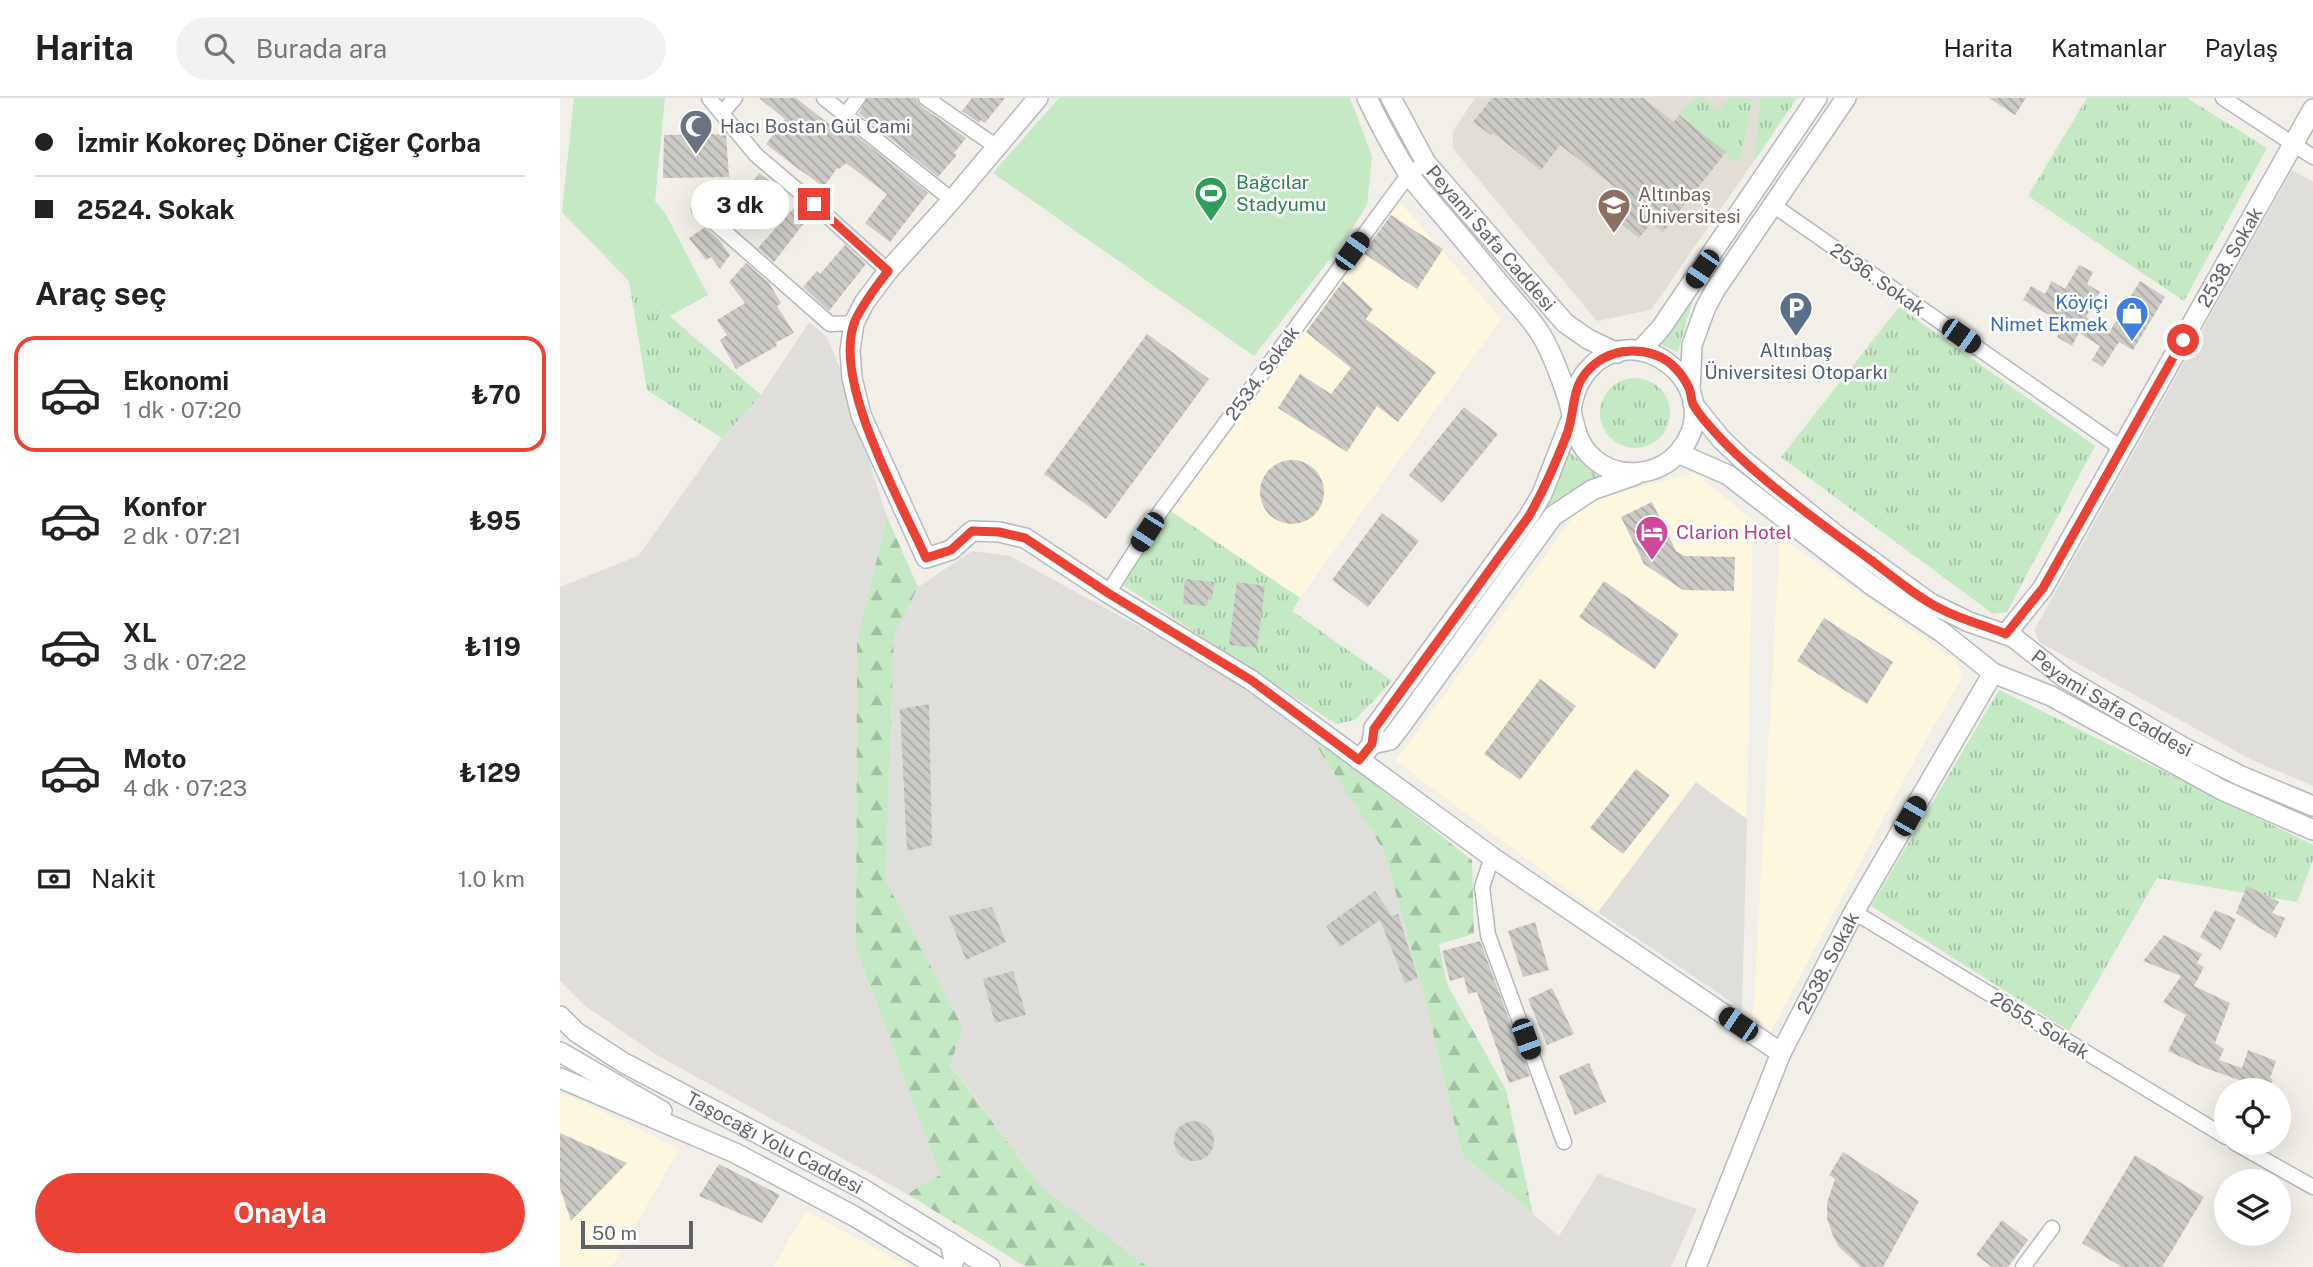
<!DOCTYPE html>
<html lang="tr">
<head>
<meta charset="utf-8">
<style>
	body { margin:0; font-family:"Public Sans",sans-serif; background:#f2f2f2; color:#222; height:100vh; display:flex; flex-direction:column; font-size:26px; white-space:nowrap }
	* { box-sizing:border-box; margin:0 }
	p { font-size:23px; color:#767676 }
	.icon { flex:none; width:38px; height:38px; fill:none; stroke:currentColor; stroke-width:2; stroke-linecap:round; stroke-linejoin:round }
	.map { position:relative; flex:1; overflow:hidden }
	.sheet { display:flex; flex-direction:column; background:#fff; width:560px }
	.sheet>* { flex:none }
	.guide { display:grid; align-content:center; height:154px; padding:0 35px; background:#fff }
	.tools { position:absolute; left:1654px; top:980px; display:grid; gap:14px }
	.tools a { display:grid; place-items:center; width:77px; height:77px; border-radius:50%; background:#fff; box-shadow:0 7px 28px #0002; font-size:35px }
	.scale { position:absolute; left:21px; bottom:18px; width:112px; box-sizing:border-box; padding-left:7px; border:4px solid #5f6368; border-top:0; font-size:19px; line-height:24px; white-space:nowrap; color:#5f6368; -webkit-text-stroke:5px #fff; paint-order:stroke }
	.end { position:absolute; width:32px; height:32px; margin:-16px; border:9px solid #ea4335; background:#fff; box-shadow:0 0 0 4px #fff }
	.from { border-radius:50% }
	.bubble { position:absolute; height:49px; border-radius:24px; background:#fff; box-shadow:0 7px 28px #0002; font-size:23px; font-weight:700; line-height:49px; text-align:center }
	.car { position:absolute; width:21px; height:42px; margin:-21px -10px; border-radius:9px; box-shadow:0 0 5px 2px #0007; background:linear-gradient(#222 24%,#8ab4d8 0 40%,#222 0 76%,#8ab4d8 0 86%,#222 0) }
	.guide b { display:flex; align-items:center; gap:24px; height:66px; font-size:26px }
	.guide b+b { border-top:2px solid #e0e0e0 }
	.guide i { width:18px; height:18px; background:#222 }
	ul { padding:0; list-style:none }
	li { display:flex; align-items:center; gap:21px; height:116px; margin:0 14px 10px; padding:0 21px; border:4px solid transparent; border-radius:21px }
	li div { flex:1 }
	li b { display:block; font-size:26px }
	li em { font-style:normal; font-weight:700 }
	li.selected { border-color:#ea4335 }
	li>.icon { width:63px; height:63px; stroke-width:1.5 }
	h2 { padding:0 35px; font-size:32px; line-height:84px }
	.pay { display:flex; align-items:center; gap:18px; height:77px; padding:0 35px; font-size:26px }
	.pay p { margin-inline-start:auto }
	.cta { display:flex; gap:14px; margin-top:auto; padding:14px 35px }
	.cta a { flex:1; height:80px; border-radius:42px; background:#ea4335; color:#fff; font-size:28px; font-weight:700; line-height:80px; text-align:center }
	header { display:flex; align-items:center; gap:42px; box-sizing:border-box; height:98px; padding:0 35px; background:#fff; border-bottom:2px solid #e0e0e0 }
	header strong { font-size:33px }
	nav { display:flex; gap:38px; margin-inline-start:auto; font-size:24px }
	.search { width:490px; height:63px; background:#f2f2f2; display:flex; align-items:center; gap:18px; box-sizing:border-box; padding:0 24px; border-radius:38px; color:#767676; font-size:26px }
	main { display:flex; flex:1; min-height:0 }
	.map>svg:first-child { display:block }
	.commercial { fill:#fef7e0 }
	.industrial { fill:#e0deda }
	.education { fill:#e1ded6 }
	.grass { fill:url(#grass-tufts) }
	.forest { fill:url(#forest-firs) }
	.green { fill:#c5e8c5 }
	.building { fill:url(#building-back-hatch) }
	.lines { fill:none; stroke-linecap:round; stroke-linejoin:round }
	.street-casing { stroke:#b5b8bc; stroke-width:17 }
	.secondary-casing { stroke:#b6babf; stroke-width:22 }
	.street { stroke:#fff; stroke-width:14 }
	.secondary { stroke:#fff; stroke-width:19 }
	.route { stroke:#ea4335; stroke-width:9 }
	.labels { text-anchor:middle; stroke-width:5; stroke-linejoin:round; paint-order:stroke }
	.worship-label { font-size:19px; fill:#5b616d; stroke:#fff; text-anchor:start }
	.leisure-label { font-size:19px; fill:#27864d; stroke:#fff; text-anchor:start }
	.education-label { font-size:19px; fill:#785e54; stroke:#fff; text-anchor:start }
	.street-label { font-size:19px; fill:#5f6368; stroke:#fff }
	.shop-label { font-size:19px; fill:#366cbe; stroke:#fff; text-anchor:end }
	.service-label { font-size:19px; fill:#4e5e75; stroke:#fff }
	.hotel-label { font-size:19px; fill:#b23c85; stroke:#fff; text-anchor:start }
</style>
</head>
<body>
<header>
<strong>Harita</strong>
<div class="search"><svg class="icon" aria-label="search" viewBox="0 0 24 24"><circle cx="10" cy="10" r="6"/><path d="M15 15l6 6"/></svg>Burada ara</div>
<nav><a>Harita</a><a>Katmanlar</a><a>Paylaş</a></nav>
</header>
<main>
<section class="sheet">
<div class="guide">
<b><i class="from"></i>İzmir Kokoreç Döner Ciğer Çorba</b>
<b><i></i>2524. Sokak</b>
</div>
<h2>Araç seç</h2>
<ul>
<li class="selected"><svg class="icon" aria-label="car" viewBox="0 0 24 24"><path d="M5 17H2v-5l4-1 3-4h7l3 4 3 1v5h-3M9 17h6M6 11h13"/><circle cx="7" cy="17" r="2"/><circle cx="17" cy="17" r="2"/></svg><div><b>Ekonomi</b><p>1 dk · 07:20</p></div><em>₺70</em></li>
<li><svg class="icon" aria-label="car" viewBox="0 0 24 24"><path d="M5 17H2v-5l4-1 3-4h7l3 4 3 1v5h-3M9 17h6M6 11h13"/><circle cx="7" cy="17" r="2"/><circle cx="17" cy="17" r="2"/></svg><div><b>Konfor</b><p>2 dk · 07:21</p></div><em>₺95</em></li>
<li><svg class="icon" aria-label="car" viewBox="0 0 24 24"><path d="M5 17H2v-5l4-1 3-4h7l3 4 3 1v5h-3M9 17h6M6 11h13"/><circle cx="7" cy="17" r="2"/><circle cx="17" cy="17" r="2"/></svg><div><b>XL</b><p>3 dk · 07:22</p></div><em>₺119</em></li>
<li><svg class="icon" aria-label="car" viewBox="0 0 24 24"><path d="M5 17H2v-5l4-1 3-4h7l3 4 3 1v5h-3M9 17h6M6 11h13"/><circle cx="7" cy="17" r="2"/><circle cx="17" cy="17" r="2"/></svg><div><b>Moto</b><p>4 dk · 07:23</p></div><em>₺129</em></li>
</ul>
<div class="pay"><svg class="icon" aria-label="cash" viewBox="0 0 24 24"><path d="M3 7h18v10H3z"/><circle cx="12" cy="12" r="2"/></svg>Nakit<p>1.0 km</p></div>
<div class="cta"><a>Onayla</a></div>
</section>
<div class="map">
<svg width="1753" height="1169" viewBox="0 0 1753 1169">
	<defs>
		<pattern id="grass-tufts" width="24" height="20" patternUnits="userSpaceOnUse" patternTransform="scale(1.75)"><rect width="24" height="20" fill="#c5e8c5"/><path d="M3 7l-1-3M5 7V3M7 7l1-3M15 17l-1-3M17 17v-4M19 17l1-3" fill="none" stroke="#a3c0a4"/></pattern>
		<pattern id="forest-firs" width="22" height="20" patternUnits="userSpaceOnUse" patternTransform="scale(1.75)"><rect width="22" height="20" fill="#c5e8c5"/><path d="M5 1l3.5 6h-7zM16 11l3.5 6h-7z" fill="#a3c0a4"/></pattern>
		<pattern id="building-back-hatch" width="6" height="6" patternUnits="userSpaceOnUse" patternTransform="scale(1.75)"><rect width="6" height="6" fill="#cccac5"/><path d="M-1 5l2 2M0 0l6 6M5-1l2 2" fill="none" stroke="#a9a8a4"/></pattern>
	</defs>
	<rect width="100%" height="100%" fill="#f1efe8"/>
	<path class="commercial" d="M833,96L941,221L740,500L606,410Z
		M1135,375L1193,423L1187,721L1136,685L1038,814L836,663L1024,404Z
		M1220,439L1395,562L1403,577L1356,659L1211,933L1193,918Z
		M0,996L25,1005L119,1051L52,1169H0Z
		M246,1113L350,1169H213Z"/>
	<path class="industrial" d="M1732,72L1753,84V688L1692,662L1479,544L1474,532Z
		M249,224L267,239L279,268L327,419L297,543L296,850L380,1077L347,1096L95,956L24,907L0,883V489L78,458L162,340L201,297Z
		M412,453L450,458L681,584L747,633L824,753L863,892L902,1057L999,1138L1038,1076L1137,1111L1111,1169H588L480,1088L390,966L403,930L326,784L334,538L358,489Z
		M1136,684L1187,721L1182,911L1038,814Z"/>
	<path class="education" d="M915,0H1211L1205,47L1091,212L1037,223L893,51V33Z"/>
	<path class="grass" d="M1135,0H1143L1155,12H1159L1170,0L1192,1L1180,63L1175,64L1119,17Z
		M1200,0H1237L1195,62Z
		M1527,0H1627L1707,50L1624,203L1468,98Z
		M69,183L201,297L162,340L87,292Z
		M1133,201L1118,254L1100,246Z
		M1339,209L1535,348L1447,514L1433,516L1221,359Z
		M1040 315a35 35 0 1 1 70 0a35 35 0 1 1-70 0Z
		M1005,350L1040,380L1037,385L986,410L983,408Z
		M606,410L740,500L732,513L832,583L795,622L776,626L558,484Z
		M1439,592L1753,747V762L1737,804L1597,780L1509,933L1311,808Z"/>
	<path class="forest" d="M327,419L358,489L334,538L326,783L403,930L390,967L480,1088L588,1169H466L347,1096L380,1077L296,850L297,543Z
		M747,633L912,762L914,836L879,846L887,886L946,992L973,1116L902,1057L863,892L824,753Z"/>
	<path class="green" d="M14,0H105L95,103L105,115L148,197L110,218L69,183L2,114Z
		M499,0H790L812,58L807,107L784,143L694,258L433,75Z"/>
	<path class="building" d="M199,0H236L269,26L274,20L368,95L330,144L305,125L327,96L286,65L279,71L277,70L264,89L233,67L206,46L225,21Z
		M307,0H356L361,8L406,40L394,55L397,57L378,79L299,15Z
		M412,0H445L425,25L421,22L419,25L402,13Z
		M932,0H1083L1114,24L1119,17L1166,54L1103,134L1091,125L1079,140L1056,122L1072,102L1000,47L981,72L933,35L931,37L913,24Z
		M1429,0H1466L1455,17Z
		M166,36L169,79L103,80L104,37Z
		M199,75L219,90L204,110L185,96Z
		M238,105L251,116L214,164L198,150Z
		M831,117L883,151L857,191L803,155Z
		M145,129L159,142L170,157L160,171L151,159L146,162L129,140Z
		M285,147L306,166L269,213L243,189L257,173L260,176Z
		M186,165L209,185L221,205L217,208L234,235L215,245L217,248L176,271L160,242L167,237L157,222L185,205L169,184Z
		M1519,167L1533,174L1527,186L1540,194L1526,219L1550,233L1580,183L1605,199L1573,252L1559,244L1543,269L1532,262L1540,248L1519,235L1512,248L1497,239L1505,226L1463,202L1471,188L1485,196L1492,183L1505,191Z
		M783,183L813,211L806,221L876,274L838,324L817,308L787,354L718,310L740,276L771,296L791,270L746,234Z
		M587,236L649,281L546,421L484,376Z
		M904,309L938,336L882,405L849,377Z
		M700 394a32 32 0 1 1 64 0a32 32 0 1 1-64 0Z
		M1092,404L1116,453L1125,458L1175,459L1174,493L1123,492L1084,466L1061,419Z
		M822,415L859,443L808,509L772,482Z
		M625,481L654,484L652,502L648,501L647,508L623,506Z
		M1044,483L1119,536L1095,571L1019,519Z
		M677,484L705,488L697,550L669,547Z
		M1264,520L1333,564L1307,606L1237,563Z
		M980,581L1016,608L960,682L924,656Z
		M369,606L372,747L347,753L340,611Z
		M1076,671L1110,697L1063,756L1030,730Z
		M1687,788L1719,804L1712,815L1725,820L1716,840L1676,815Z
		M815,793L832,818L838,816L858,880L845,885L820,822L780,849L766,828Z
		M432,809L446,844L406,862L389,818Z
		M1655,812L1676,821L1661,852L1640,839Z
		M975,824L989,872L963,879L948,833Z
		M1604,837L1642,856L1637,865L1644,869L1634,888L1670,905L1655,945L1664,951L1659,962L1682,970L1688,952L1716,963L1710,980L1713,982L1708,992L1645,970L1608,953L1626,917L1603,904L1621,878L1583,863Z
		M920,843L970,978L949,985L917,894L908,896L904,879L890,883L882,853Z
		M453,873L466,917L435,925L423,881Z
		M992,890L1014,936L987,947L968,901Z
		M1029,965L1046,1004L1015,1017L999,978Z
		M614 1043a20 20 0 1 1 40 0a20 20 0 1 1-40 0Z
		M0,1035L67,1065L11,1123L0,1090Z
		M1283,1054L1359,1103L1323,1169H1301L1278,1148L1272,1135L1267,1120V1105L1275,1081L1269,1077Z
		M1575,1057L1644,1099L1602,1169H1562L1522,1145Z
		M159,1066L220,1097L202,1125L139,1098Z
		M1442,1122L1468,1142L1448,1169H1432L1416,1157Z"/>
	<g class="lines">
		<defs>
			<path id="street" d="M149,0L196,57L254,106L328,173
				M264,0L392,102
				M366,0L437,49
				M1663,0L1753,59
				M162,15L175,0
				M286,16L298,0
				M1213,107L1561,350
				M139,111L270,226L294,225
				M548,495L600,414L849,76L866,65
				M932,759L922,789L928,837L1004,1044
				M1294,814L1666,1039
				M1675,1045L1753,1089
				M1463,1169L1492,1130"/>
			<g id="secondary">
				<path d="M478,0L392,102L328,173L304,205L294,225L290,253L292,280L301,317L366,460L391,452L412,433L439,434L465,440L548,495L691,582L932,759L1221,955"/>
				<path d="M807,0C819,25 833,51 848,75C857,88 868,100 878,112C898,135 917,158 936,181C950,199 968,216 980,235C992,254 1000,277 1007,298C1015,321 1013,343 1033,360C1057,382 1097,379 1119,354C1173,291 1072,210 1024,277C1016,288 1013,299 1011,312"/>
				<path id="s1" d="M831,0L866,65L1005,225L1028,241L1057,255"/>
				<path d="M1080,253L1101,230L1257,0"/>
				<path d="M1130,292L1132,247L1145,211L1155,192L1286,0"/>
				<path id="s2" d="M1133,306L1161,341L1182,361L1276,437L1370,505L1409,524L1453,539L1505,580L1621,648L1681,678L1753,708"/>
				<path d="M1118,355L1168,377L1310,486L1383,535L1433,575L1491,598L1662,692L1753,732"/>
				<path id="s3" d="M1446,536L1483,490L1753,11"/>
				<path d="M812,646L830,642L843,625L993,418L1032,392L1075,377"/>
				<path d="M799,662L812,646L814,630L969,418L982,396L1012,319"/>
				<path id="s4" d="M0,918L16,934L64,965L303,1091L430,1169"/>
				<path d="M0,954L102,1013"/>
				<path d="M0,980L175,1055L294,1118L378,1169"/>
				<path d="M390,1144L394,1163L391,1169"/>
				<path id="s5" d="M1136,1169L1221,955L1294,814L1433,575"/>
			</g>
		</defs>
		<use href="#street" class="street-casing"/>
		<use href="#secondary" class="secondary-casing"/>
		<use href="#street" class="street"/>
		<use href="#secondary" class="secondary"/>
	</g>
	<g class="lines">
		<path class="route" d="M254,106L328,173C316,189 303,205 295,223C271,282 341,404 366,460L391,452L412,433L439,434L465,440L548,495L691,582L799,662L812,646L814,631L969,418C984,392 996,364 1007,336C1017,308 1009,286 1036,265C1057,249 1089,249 1110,265C1118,272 1125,281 1129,290C1131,295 1131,301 1133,306C1139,318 1154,333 1163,343C1204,385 1260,425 1308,460C1331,477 1355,498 1381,511C1402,522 1424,527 1446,536L1483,490L1623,242"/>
	</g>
	<defs>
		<symbol id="mosque-pin" viewBox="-11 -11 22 30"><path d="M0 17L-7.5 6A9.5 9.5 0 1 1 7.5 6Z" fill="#6b7280" stroke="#fff"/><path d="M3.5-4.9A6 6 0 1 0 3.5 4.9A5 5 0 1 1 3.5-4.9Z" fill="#fff"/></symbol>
		<symbol id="stadium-pin" viewBox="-11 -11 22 30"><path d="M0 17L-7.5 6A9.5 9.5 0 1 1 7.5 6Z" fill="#2e9e5b" stroke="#fff"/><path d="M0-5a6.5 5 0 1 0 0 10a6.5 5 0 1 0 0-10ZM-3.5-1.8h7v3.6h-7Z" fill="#fff"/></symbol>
		<symbol id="university-pin" viewBox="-11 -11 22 30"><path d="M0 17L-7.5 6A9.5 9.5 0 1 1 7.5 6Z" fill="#8d6e63" stroke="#fff"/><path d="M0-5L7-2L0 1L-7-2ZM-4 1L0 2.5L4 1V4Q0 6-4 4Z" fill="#fff"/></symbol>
		<symbol id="parking-pin" viewBox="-11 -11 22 30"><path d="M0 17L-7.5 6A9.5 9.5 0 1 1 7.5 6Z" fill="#5c6f8a" stroke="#fff"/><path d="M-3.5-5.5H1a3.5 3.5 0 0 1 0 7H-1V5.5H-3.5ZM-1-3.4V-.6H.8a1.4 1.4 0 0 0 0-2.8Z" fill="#fff"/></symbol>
		<symbol id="shop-pin" viewBox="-11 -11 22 30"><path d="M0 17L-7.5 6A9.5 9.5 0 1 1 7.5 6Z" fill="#3f7fe0" stroke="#fff"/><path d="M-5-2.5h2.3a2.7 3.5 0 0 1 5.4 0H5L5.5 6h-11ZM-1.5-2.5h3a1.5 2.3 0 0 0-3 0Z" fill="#fff"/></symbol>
		<symbol id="hotel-pin" viewBox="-11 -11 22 30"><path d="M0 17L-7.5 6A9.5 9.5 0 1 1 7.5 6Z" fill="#d1479c" stroke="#fff"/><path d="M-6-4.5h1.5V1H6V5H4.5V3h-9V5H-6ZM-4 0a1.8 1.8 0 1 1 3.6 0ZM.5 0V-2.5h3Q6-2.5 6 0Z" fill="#fff"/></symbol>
	</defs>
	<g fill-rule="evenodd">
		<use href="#mosque-pin" x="117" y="9" width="38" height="52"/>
		<use href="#stadium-pin" x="632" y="76" width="38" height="52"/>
		<use href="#university-pin" x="1035" y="88" width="38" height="52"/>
		<use href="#parking-pin" x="1217" y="191" width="38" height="52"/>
		<use href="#shop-pin" x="1553" y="196" width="38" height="52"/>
		<use href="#hotel-pin" x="1073" y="415" width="38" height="52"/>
	</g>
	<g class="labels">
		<g class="worship-label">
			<text x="160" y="35">Hacı Bostan Gül Cami</text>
		</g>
		<g class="leisure-label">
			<text x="676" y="91">Bağcılar<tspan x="676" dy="22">Stadyumu</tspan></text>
		</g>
		<g class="education-label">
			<text x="1078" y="103">Altınbaş<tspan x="1078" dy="22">Üniversitesi</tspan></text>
		</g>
		<g class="street-label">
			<text dy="7" stroke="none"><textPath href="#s1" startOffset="173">Peyami Safa Caddesi</textPath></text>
			<text dy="7" stroke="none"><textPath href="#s3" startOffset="439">2538. Sokak</textPath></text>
			<text transform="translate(1318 181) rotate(35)" y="7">2536. Sokak</text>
			<text transform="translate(702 275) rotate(-54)" y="7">2534. Sokak</text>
			<text dy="7" stroke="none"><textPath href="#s2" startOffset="520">Peyami Safa Caddesi</textPath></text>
			<text dy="7" stroke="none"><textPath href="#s5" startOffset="332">2538. Sokak</textPath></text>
			<text transform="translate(1480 927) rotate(31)" y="7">2655. Sokak</text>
			<text dy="7" stroke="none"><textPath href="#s4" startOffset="250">Taşocağı Yolu Caddesi</textPath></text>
		</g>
		<g class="shop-label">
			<text x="1548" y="211">Köyiçi<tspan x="1548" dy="22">Nimet Ekmek</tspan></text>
		</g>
		<g class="service-label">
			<text x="1236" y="259">Altınbaş<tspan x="1236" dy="22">Üniversitesi Otoparkı</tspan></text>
		</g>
		<g class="hotel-label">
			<text x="1116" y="441">Clarion Hotel</text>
		</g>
	</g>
</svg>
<div class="tools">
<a><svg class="icon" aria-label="locate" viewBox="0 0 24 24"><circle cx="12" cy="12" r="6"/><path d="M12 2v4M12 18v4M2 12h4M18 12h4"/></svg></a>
<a><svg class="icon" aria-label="layers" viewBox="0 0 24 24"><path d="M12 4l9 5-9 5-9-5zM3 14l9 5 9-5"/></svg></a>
</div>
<div class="scale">50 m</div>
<i class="end from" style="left:1623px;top:242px"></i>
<i class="end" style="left:254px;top:106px"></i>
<div class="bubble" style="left:131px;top:82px;width:98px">3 dk</div>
<i class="car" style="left:792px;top:153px;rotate:36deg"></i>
<i class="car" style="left:1142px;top:171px;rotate:214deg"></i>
<i class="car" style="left:1401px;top:238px;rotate:125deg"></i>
<i class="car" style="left:587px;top:434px;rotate:213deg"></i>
<i class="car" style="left:1350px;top:718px;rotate:30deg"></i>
<i class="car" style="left:1178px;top:926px;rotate:304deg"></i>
<i class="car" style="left:966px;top:941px;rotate:160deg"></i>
</div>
</main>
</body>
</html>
